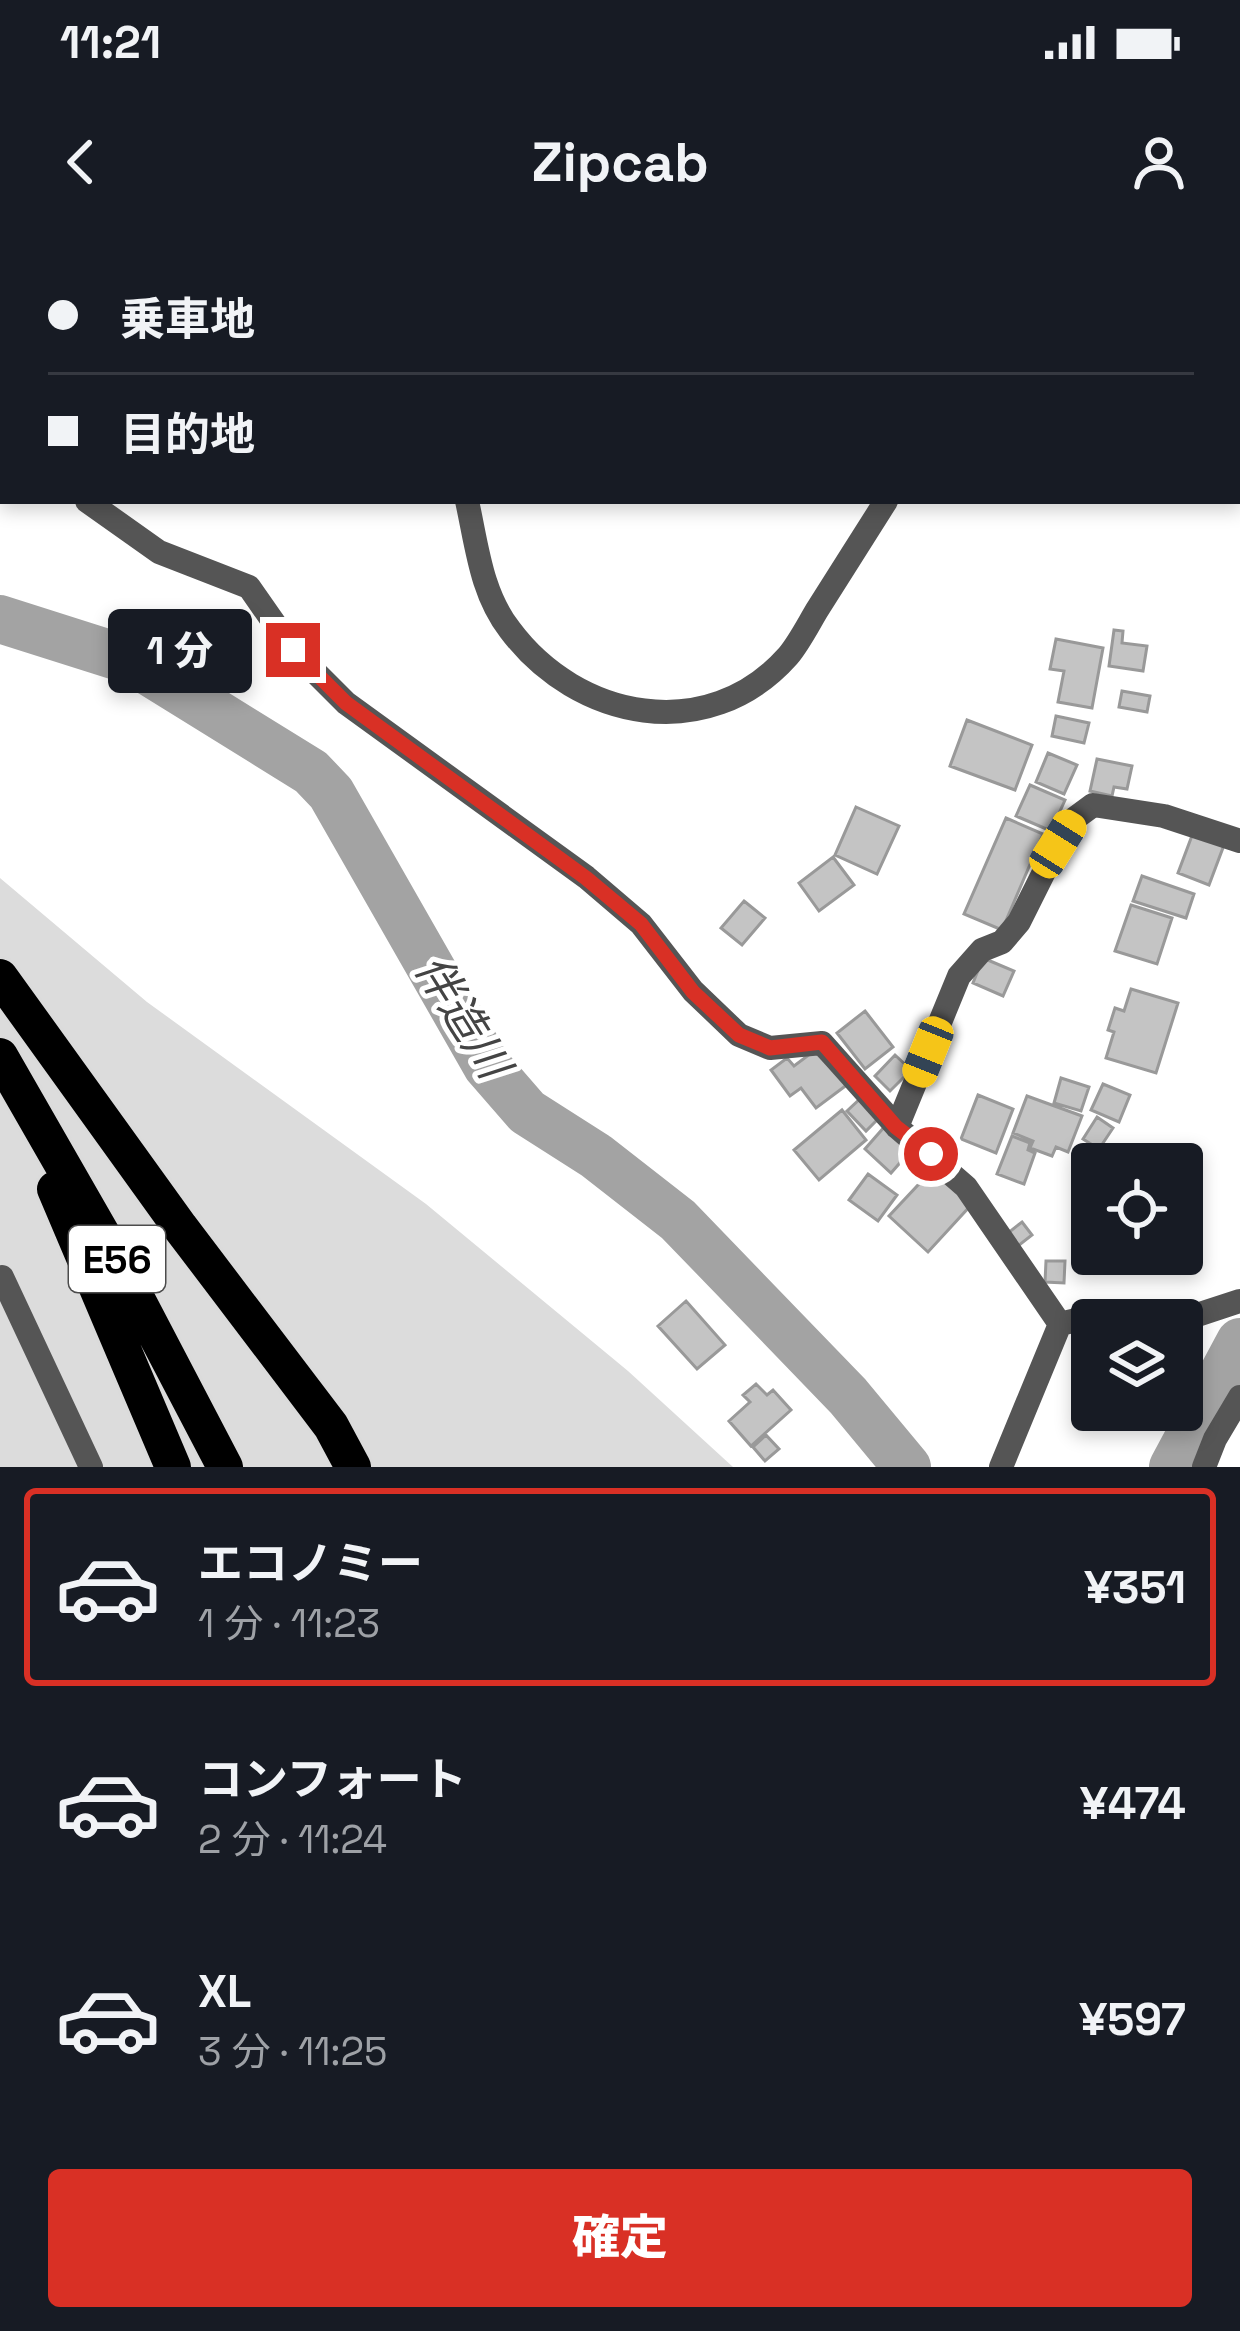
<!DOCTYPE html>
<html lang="ja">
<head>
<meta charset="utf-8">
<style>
	body { margin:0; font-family:"Space Grotesk","Noto Sans JP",sans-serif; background:#20242c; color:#f1f3f6; height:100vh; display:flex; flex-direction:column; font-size:45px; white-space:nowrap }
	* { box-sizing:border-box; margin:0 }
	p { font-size:39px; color:#9ea1a6 }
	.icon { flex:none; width:66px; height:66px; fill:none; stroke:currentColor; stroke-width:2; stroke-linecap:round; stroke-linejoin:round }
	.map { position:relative; height:1227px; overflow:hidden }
	.side { display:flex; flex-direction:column; background:#171b24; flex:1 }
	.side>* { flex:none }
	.banner { position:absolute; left:0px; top:0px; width:1242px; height:264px; box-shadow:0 6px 18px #0003; display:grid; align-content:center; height:264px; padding:0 48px; background:#171b24 }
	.tools { position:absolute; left:1071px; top:903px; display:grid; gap:24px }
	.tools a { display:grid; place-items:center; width:132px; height:132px; border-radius:12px; background:#171b24; box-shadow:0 6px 18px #0003; font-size:60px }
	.end { position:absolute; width:54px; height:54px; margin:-27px; border:15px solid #d93025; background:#fff; box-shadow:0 0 0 6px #fff }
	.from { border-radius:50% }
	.bubble { position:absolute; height:84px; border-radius:12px; background:#171b24; box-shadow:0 6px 18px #0003; font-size:39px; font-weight:800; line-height:84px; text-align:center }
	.car { position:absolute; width:36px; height:72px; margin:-36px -18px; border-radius:15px; box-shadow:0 0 9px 3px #0007; background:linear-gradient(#f5c518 24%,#345 0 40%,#f5c518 0 76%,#345 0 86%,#f5c518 0) }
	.banner b { display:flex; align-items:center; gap:42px; height:114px; font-size:45px }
	.banner b+b { border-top:3px solid #363941 }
	.banner i { width:30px; height:30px; background:#f1f3f6 }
	ul { padding:21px 0 0; list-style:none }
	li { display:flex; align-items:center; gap:36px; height:198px; margin:0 24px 18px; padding:0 24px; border:6px solid transparent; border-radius:12px }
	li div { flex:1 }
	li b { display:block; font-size:45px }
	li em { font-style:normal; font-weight:800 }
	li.on { border-color:#d93025 }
	li>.icon { width:108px; height:108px; stroke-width:1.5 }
	.cta { display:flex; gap:24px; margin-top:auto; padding:24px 48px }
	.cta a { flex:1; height:138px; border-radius:12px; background:#d93025; color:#fff; font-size:48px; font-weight:800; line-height:138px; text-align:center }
	.status { display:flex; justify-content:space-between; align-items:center; height:84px; padding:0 60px; background:#171b24; direction:ltr }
	.status svg { height:33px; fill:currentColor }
	header { display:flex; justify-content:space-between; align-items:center; height:156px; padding:0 48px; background:#171b24; font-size:54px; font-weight:800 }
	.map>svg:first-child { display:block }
	.green { fill:#dcdcdc }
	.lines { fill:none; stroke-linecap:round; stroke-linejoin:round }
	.river { stroke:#a3a3a3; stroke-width:48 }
	.building { fill:#c4c4c4; stroke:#999; stroke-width:3 }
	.motorway-casing { stroke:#dbdbdb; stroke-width:42 }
	.minor { stroke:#555; stroke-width:24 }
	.tertiary { stroke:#555; stroke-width:24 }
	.motorway { stroke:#000; stroke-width:36 }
	.route { stroke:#d93025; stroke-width:15 }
	.labels { text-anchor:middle; stroke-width:10; stroke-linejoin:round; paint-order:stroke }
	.shield { fill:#fff; stroke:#4c4c4c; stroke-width:3 }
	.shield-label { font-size:39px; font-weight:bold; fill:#000 }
	.water-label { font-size:45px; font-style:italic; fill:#444; stroke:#fff }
</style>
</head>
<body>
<div class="status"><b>11:21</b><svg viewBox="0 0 49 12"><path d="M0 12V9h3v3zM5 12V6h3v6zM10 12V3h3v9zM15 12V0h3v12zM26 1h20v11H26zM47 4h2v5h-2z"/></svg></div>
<header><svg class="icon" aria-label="back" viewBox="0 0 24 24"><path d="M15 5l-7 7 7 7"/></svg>Zipcab<svg class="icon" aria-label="person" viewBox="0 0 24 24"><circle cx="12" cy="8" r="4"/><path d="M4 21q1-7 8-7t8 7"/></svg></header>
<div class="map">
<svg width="1240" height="1227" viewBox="0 0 1240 1227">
	<rect width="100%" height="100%" fill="#fff"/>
	<path class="green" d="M0,638L147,762L426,964L628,1131L733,1227H0Z"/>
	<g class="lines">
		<path class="river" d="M0,379L132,421L311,532L331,553L487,826L527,872L596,916L678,980L848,1156L907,1227
			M1173,1227L1240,1102"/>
	</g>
	<path class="building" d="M1114,390L1123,391L1122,403L1147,406L1143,431L1109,426Z
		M1056,399L1103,408L1092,468L1058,462L1064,431L1050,429Z
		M1122,451L1150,456L1147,472L1119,467Z
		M1056,476L1089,483L1084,503L1052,496Z
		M967,480L1032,505L1015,550L950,526Z
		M1048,513L1077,525L1064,554L1036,542Z
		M1097,519L1132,526L1127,549L1114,547L1112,556L1090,551Z
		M1030,545L1065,560L1051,591L1016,576Z
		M856,567L899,586L877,634L835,615Z
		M1006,578L1043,594L1002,690L964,674Z
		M1193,593L1224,605L1209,645L1178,633Z
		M833,617L854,645L819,671L799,643Z
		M1142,636L1194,654L1186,678L1133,661Z
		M744,661L765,678L742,705L721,688Z
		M1131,665L1172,678L1157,724L1115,711Z
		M983,718L1014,731L1003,756L973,743Z
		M1131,749L1178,763L1156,833L1106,818L1114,792L1108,790L1115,768L1124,771Z
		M865,771L893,807L865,829L837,793Z
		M814,811L848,844L816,868L801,848L790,856L771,830L787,818L794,826Z
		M895,815L911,830L890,851L875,836Z
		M1061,838L1089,847L1081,871L1054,863Z
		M1103,844L1130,855L1119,882L1091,870Z
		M978,855L1013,869L996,913L961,899Z
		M1027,856L1082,876L1068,912L1056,907L1052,916L1030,908L1033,901L1013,893Z
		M861,858L879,878L866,891L847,871Z
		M842,870L866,900L819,940L794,910Z
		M1097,877L1113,888L1099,909L1083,899Z
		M886,885L912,909L891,933L865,909Z
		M1012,896L1030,903L1028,910L1035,913L1024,944L997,934Z
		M934,928L972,964L928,1012L889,976Z
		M868,934L897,955L878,981L849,960Z
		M1022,982L1032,995L1018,1006L1008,993Z
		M1046,1021H1065L1064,1043L1045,1042Z
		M686,1061L725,1105L697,1129L658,1086Z
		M756,1144L767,1155L773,1150L791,1170L751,1206L729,1181L750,1162L743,1155Z
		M766,1195L779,1209L765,1221L753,1207Z"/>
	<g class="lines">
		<defs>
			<path id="motorway" d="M0,737L180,987L331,1186L353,1227
				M0,816L113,1013L225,1227
				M55,949L173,1227"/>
		</defs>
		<use href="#motorway" class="motorway-casing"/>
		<path class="minor" d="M0,199L3,201
			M87,261L159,312L249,347L293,410L346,463L586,637L641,684L693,751L739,795L770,808L822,803L897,887L966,947L1060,1084
			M897,887L959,736L982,710L1002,702L1019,682L1058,604L1074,579L1093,565L1164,576L1240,601
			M2,1037L91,1227
			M1060,1084L1097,1075L1194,1076L1240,1061
			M1001,1227L1060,1084
			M1204,1227L1215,1199L1240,1157"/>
		<path class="tertiary" d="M88,3V0
			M1239,185H1240
			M467,261C477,306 481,353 510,390C577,480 708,506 788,416C799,403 808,385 817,370C840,334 863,297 886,261"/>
		<use href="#motorway" class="motorway"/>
	</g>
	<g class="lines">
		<path class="route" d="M293,410L346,463L586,638L641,684L693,752L739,795L770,808L822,802L896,887L931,914"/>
	</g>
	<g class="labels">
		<rect class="shield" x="69" y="986" width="96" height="66" rx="9"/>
		<g class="shield-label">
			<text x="117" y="1033">E56</text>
		</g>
		<g class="water-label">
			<text transform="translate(463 776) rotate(58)" y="16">伴造川</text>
		</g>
	</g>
</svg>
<div class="tools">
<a><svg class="icon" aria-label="locate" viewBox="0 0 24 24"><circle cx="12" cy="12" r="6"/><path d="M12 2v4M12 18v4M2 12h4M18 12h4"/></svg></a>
<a><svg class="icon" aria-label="layers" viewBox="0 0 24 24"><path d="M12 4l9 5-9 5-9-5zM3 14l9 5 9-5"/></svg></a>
</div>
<i class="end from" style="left:931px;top:914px"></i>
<i class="end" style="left:293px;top:410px"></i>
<div class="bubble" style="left:108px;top:369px;width:144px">1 分</div>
<i class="car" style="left:1058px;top:604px;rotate:32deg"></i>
<i class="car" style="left:928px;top:812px;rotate:202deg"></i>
<div class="banner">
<b><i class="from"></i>乗車地</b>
<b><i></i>目的地</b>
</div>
</div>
<section class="side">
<ul>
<li class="on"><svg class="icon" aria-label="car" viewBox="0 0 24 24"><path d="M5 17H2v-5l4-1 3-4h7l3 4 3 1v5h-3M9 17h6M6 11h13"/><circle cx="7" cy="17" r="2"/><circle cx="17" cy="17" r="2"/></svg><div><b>エコノミー</b><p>1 分 · 11:23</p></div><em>¥351</em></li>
<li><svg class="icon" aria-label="car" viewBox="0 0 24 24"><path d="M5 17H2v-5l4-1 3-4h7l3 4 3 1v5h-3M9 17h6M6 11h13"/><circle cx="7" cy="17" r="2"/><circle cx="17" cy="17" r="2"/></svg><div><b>コンフォート</b><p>2 分 · 11:24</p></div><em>¥474</em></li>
<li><svg class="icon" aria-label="car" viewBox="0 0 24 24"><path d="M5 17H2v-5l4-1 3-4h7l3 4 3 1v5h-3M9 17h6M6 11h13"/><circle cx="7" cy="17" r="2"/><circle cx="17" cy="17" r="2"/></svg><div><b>XL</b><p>3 分 · 11:25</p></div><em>¥597</em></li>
</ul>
<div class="cta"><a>確定</a></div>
</section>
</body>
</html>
